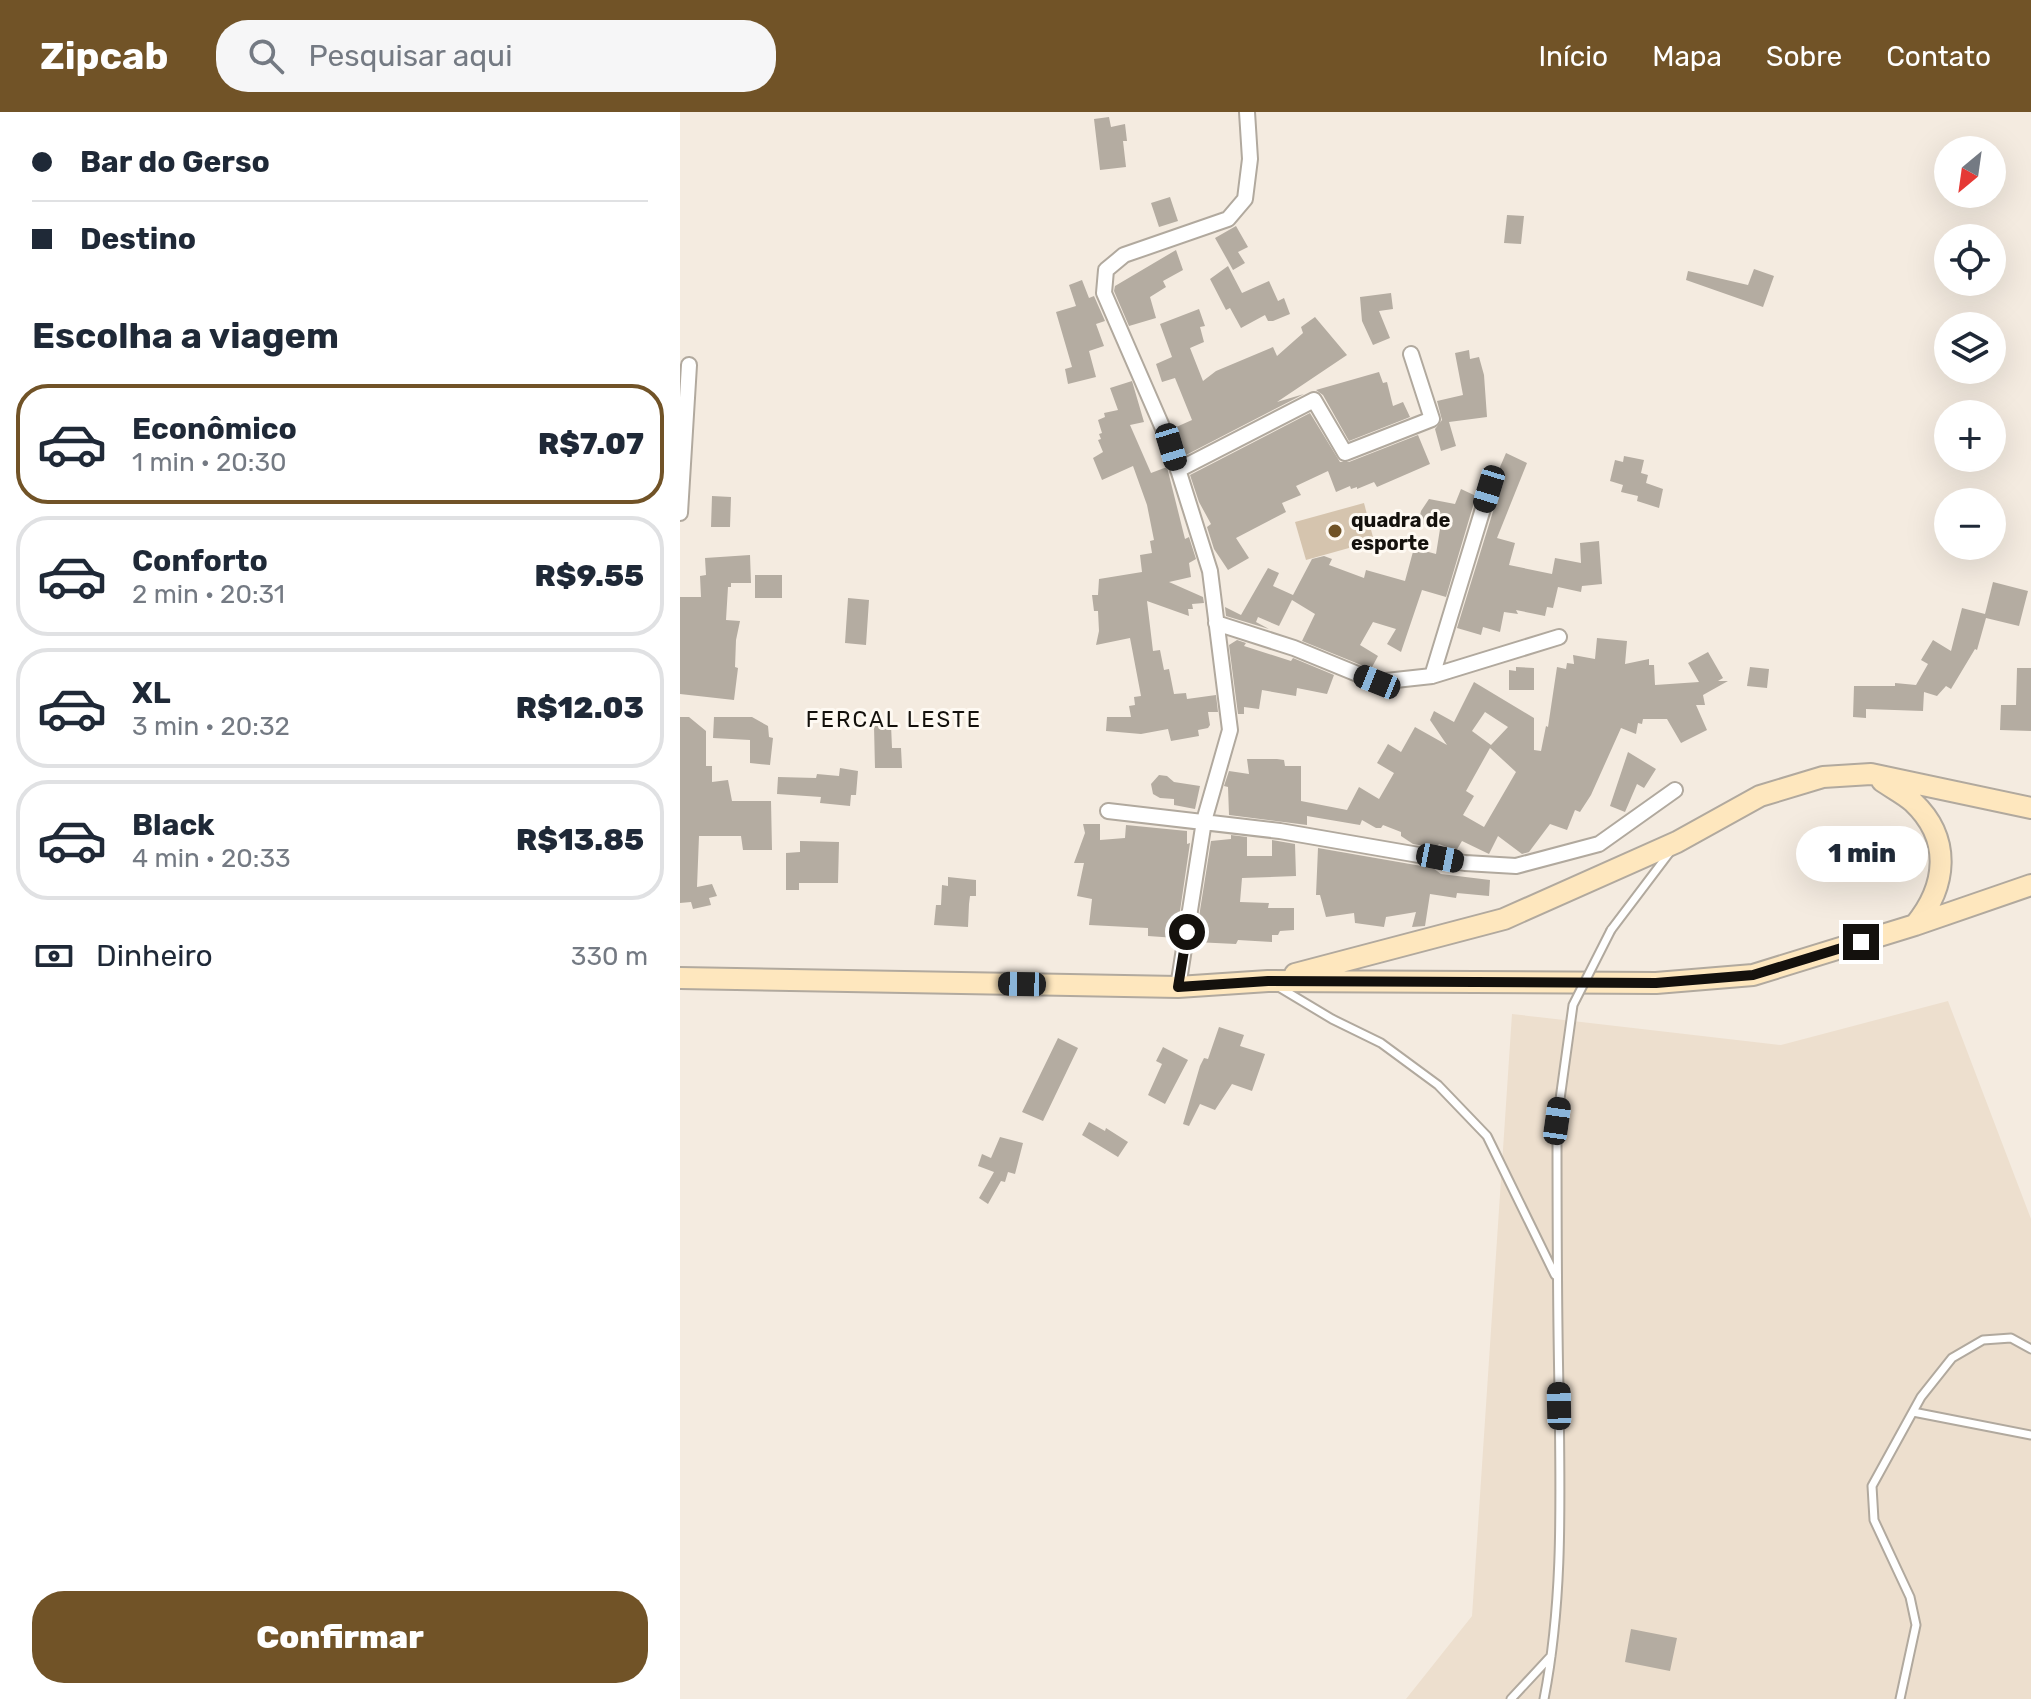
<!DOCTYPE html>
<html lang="pt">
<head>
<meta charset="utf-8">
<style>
	body { margin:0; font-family:Rubik,sans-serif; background:#f6f6f7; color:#1f2937; height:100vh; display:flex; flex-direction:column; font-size:30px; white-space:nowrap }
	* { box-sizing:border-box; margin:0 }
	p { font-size:26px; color:#747a83 }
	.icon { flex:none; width:44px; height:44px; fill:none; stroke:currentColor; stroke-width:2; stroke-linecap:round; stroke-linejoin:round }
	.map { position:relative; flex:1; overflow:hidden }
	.panel { display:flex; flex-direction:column; background:#fff; width:680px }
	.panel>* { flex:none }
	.hud { display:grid; align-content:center; height:176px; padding:0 32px; background:#fff }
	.needle { width:52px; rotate:209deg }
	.tools { position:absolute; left:1254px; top:24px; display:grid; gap:16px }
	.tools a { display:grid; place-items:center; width:72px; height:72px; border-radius:50%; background:#fff; box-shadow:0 8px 32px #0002; font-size:40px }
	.end { position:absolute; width:36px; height:36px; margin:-18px; border:10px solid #14110d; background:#fff; box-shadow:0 0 0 4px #fff }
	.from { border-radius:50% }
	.bubble { position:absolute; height:56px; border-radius:28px; background:#fff; box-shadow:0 8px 32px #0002; font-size:26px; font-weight:800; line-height:56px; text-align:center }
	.car { position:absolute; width:24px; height:48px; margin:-24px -12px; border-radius:10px; box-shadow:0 0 6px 2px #0007; background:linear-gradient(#222 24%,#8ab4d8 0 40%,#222 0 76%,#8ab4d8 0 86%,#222 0) }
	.hud b { display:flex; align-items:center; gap:28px; height:76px; font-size:30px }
	.hud b+b { border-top:2px solid #e0e1e3 }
	.hud i { width:20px; height:20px; background:#1f2937 }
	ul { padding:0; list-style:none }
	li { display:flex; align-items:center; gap:24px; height:120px; margin:0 16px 12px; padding:0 16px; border:4px solid #e0e1e3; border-radius:32px }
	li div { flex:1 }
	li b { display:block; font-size:30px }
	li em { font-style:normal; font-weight:800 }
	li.on { border-color:#715327 }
	li>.icon { width:72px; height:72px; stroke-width:1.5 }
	h2 { padding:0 32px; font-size:36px; line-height:96px }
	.pay { display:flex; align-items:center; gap:20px; height:88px; padding:0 32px; font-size:30px }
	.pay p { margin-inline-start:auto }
	.button { display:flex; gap:16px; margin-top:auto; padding:16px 32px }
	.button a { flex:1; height:92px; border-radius:32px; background:#715327; color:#fff; font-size:32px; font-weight:800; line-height:92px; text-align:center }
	header { display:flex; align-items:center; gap:48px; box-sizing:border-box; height:112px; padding:0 40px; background:#715327; color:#fff }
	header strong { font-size:38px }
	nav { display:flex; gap:44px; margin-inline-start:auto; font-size:28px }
	.search { width:560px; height:72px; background:#f6f6f7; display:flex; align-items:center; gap:20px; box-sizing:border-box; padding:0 28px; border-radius:32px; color:#747a83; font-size:30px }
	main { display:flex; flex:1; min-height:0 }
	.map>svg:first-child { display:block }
	.built { fill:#eddfce }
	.green { fill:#d5c4ae }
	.building { fill:#b4aca1; fill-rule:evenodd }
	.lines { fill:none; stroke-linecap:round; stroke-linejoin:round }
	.service-casing { stroke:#b1a99e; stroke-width:11 }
	.minor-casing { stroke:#b1a99e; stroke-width:18 }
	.secondary-casing { stroke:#b1a99e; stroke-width:24 }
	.service { stroke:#fff; stroke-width:7 }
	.minor { stroke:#fff; stroke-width:14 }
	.secondary { stroke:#fee7be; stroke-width:20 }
	.service-bridge-casing { stroke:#b1a99e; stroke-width:11; stroke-linecap:butt }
	.service-bridge { stroke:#fff; stroke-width:7 }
	.route { stroke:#14110d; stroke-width:10 }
	.poi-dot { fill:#715327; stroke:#fef9f2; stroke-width:3 }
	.labels { text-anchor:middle; stroke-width:6; stroke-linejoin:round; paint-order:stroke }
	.poi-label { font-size:20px; font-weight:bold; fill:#14110d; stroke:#fef9f2; text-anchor:start }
	.neighbourhood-label { font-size:22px; letter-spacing:2px; fill:#14110d; stroke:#fef9f2 }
</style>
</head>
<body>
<header>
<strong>Zipcab</strong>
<div class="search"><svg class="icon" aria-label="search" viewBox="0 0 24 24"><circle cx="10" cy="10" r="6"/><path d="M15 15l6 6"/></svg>Pesquisar aqui</div>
<nav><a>Início</a><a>Mapa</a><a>Sobre</a><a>Contato</a></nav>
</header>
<main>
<section class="panel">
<div class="hud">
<b><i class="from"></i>Bar do Gerso</b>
<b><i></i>Destino</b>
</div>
<h2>Escolha a viagem</h2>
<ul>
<li class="on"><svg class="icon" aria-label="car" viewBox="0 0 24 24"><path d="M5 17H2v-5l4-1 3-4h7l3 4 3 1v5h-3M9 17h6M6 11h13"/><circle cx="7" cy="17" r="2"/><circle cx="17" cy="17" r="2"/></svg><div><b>Econômico</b><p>1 min · 20:30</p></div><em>R$7.07</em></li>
<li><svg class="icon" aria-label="car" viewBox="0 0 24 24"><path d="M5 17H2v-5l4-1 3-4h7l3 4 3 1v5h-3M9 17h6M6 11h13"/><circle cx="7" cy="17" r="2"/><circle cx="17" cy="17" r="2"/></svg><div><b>Conforto</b><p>2 min · 20:31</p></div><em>R$9.55</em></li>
<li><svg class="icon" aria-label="car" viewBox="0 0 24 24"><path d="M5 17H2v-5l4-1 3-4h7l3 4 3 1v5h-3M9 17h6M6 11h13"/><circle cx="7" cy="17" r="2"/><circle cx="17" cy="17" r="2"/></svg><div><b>XL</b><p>3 min · 20:32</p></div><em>R$12.03</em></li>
<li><svg class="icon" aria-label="car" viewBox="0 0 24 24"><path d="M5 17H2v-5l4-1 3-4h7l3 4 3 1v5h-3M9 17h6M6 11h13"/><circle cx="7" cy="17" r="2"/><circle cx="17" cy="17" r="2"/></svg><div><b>Black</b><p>4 min · 20:33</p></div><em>R$13.85</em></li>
</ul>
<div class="pay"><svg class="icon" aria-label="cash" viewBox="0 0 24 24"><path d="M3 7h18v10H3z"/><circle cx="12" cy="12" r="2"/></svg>Dinheiro<p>330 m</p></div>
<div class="button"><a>Confirmar</a></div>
</section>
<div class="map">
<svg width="1351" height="1587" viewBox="0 0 1351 1587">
	<rect width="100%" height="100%" fill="#f4ebe0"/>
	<path class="built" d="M1268,889L1351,1107V1587H726L792,1504L832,902L1101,933Z"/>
	<path class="green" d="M684,391L694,429L626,448L615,410Z"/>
	<path class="building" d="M429,5L431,15L445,12L447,29H443L446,55L420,58L414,7Z
		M490,85L498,109L479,115L471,91Z
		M827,103L844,104L841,132L824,131Z
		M556,114L568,135L558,140L565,151L553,158L535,126Z
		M496,138L503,158L483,169L486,175L470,185L476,206L449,214L434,179L435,174Z
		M548,154L562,181L589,169L598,189L604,186L610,202L593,209H588L585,203L561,216L550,196L546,198L530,167Z
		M1074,157L1094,164L1083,195L1006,168L1008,159L1068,173Z
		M402,168L409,186L414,184L425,209L416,212L424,234L409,239L416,265L388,272L385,257L392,255L376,200L396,194L389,173Z
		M711,181L713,197L699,199L710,226L693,233L682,209L680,185Z
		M519,197L525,214L520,215L524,230L510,236L523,269L536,259L593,235L597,244L623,221L621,215L635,205L667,243L597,290L624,282L504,344L494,316L512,308L495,266L482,270L476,252L492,245L480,212Z
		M789,238L790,247L799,245L804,263L807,305L769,310L776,334L761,339L755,317L762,308L757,289L783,283L775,241Z
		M699,260L703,271L707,270L713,294L723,290L730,305L669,329L643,283L636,278Z
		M452,269L464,310L450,313L471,361L487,355L505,427L509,425L516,447L509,451L511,465L489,470L523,485L524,491L512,492L513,497H508L509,504L467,489L473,539L480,538L484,558L489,557L494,582L506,581L507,587L536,583L538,600H528L530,613L528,616L518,618L519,624L491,629L488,617L461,622L426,619L427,605H451L449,594L455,593L454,585L461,584L450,526L416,533L419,519L418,499H414L412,483H418L419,467L462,460L460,443L472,441L470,429L474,428L467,393L453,354L422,368L413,346L423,340L418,328L421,327L419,322L422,321L418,308L425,305L424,301L438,298L430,276Z
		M630,301L660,350H669L738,323L750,352L697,375L694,370L677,377V375L671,377L670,374L656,380L648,359L616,374L621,383L602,391L606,400L556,426L569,446L548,458L534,437L527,415L531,412L519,390L510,363Z
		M826,341L847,351L817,426L835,431L829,453L872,462L875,446L901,451L900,431L919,429L922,472L902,474L901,480L878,475L873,496L867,495L865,504L836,498L838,502L824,500L820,520L803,515L801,523L777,516L819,380L814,369Z
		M944,344L964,348L961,361L968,363L966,371L983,377L979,396L957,389L958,384L941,380L943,373L930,369L935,348L943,350Z
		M781,377L796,384L766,485L742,478L721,540L707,532L716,517L693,510L680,533L698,544L691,557L622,529L635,502L612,488L599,514L578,505L576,510L589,517L546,504L545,495L561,503L588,456L599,461L593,474L613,483L632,447L644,444L652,447L649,453L684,466L686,458L725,469L734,436L756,442L760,417L738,411L741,399L749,387L775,392Z
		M32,384L51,385L50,415H31Z
		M70,443L71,471H51V475H48L46,508L60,509L56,528L55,555L58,556L54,588L0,582V485H21L20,464L26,463L25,446Z
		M75,463H102V486H75Z
		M1313,470L1348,479L1339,514L1306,506L1297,538L1295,537L1271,577L1266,574L1257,584L1244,580L1243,599L1186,597V606L1173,605L1174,574H1215V571L1236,573L1248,552L1241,548L1253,528L1271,539L1282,496L1305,502Z
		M168,486L189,488L186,533L165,531Z
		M917,526L947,529L945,552L969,547V553H974L975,573L1019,570L1008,551L1028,540L1043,566L1038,569H1048L1023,583L1025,593H1016L1027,618L1001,631L987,607H963L962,612L958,611L956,622L941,616L911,683L900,700L895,698L887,718L870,712L849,740L842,742L818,724L809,742L782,729L776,739L759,732L756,736L733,732L721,724V720L703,713L701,716H696L682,708L680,713L627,704V713L549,703L548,675L544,674L549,659L569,662L567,647H597L604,648L605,654H621V689L667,698L679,675L699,687L714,661L697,651L708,632L721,640L735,615L767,633L750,608L754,599L774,610L794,570L854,606V638L861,639L866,614L868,615L877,555L886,557L887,551L894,552L893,543L915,547ZM805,600L828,615L811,633L792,619ZM810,636L836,660L804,715L783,703L794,684L786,679Z
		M557,528L566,531L564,534L611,549L613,546L654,563L647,582L617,576L616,584L582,578L579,597L564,595V602H558L549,533Z
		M836,555L854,556V578H829V558L836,559Z
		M1070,555L1089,557L1087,576L1067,574Z
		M1337,556H1351V619L1320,618L1321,593H1336Z
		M0,605H9L26,619V654H32V670L48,668L52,689H91L92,738H63L61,724H19L17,775L32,772L37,784L29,786L31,793L13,797L11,790L0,791Z
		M34,605H72L88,614L89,625L93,626L90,653L70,651V628L33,626Z
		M211,613L212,636H221L222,656H195L194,614Z
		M948,640L976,657L964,676L957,672L945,700L930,694Z
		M160,656L178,659L176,683H171L170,694L140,691L141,685L97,682L98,665L136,666L137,662L159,664Z
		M479,663L487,664L494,670L520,674L515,697L494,693V687L480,686L473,682L471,672Z
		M403,712H420V728L445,726L446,713L507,719V732L510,731L496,826L468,824V816L409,813L412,787L397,784L404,751H394L405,721Z
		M551,723L567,725V744H592V728L615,732L616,764L562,766L560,790L589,791L588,796H614V818L600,819L598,823H592V830L558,828L556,832L515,830L531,729L551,727Z
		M120,729L159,730L158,771H119V778H106V741L120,740Z
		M638,736L753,756L761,762L810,768L809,784L777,781L776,786L750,782L745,814L732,815L736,800L706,805L704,815L675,811L674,801L646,805L640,783H636Z
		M268,765L296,768V784H290L289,792L288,815L254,813L256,793H261L262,773L268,774Z
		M539,915L564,923L560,934L585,942L572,979L552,972L535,998L520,992L509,1014L503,1012L520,954L524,946L528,947Z
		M378,926L398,936L363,1009L342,1000Z
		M483,935L508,948L485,992L468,983L482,952L476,949Z
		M409,1010L425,1019L426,1016L448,1030L438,1045L402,1023Z
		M320,1025L343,1031L335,1062L328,1060L325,1070L321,1069L308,1092L299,1086L314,1060L298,1054L302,1042L311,1046Z
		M951,1517L997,1526L990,1559L945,1550Z"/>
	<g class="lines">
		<defs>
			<path id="service" d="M931,818L990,740
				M597,874L652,907L701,931L758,973L807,1024L875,1163
				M1233,1300L1351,1323
				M831,1587L871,1544
				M864,1587C884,1485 880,1381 879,1277C877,1188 877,1098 877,1009
				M1220,1587L1236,1513L1230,1485L1194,1408L1192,1374L1241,1285L1272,1246L1303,1228L1331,1226L1351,1237"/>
			<path id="minor" d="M498,358L634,288L665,341L752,307L731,242
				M0,401L9,253
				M536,511L614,536L697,570L752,564L879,525
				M752,564L809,377
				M428,699L600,719L785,751L836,754L919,732L995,678
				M498,875L524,709L550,618L530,459L491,335L424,181L426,158L444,143L548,107L565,87L570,47L567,0"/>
			<path id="secondary" d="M1202,669C1212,676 1224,682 1233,690C1272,727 1267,774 1235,813
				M615,862L824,807L997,730L1080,684L1143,665L1191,662L1351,696
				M0,866L498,875L588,869L976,871L1073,863L1235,813L1351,773"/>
		</defs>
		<use href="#service" class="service-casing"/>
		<use href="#minor" class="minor-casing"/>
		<use href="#secondary" class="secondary-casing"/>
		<use href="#service" class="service"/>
		<use href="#minor" class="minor"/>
		<use href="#secondary" class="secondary"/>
		<defs>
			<path id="service-bridge" d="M877,1009L893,893L931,818"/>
		</defs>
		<use href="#service-bridge" class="service-bridge-casing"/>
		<use href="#service-bridge" class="service-bridge"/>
	</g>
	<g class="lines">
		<path class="route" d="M507,820L498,875L588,869L976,871L1073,863L1181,830"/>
	</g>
	<circle class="poi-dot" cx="655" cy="419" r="8"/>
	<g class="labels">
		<g class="poi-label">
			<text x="671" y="415">quadra de<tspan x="671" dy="23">esporte</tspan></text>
		</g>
		<g class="neighbourhood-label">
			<text x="214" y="615">FERCAL LESTE</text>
		</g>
	</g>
</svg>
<div class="tools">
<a><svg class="needle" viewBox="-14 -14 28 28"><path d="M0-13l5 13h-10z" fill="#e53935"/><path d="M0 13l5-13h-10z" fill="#747a83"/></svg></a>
<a><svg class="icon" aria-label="locate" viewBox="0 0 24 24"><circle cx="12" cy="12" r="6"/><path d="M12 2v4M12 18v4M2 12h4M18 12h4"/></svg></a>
<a><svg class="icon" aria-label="layers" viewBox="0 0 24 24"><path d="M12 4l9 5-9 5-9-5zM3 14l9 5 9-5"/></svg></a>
<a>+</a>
<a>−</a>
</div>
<i class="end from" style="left:507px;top:820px"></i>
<i class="end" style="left:1181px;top:830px"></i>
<div class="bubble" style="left:1116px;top:714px;width:132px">1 min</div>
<i class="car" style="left:491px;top:335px;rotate:163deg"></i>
<i class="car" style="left:809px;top:377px;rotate:197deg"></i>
<i class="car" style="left:697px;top:570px;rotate:292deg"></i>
<i class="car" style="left:760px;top:746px;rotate:101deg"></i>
<i class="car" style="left:342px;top:872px;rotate:271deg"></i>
<i class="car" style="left:877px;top:1009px;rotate:8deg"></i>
<i class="car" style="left:879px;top:1294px;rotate:359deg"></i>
</div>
</main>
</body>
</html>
